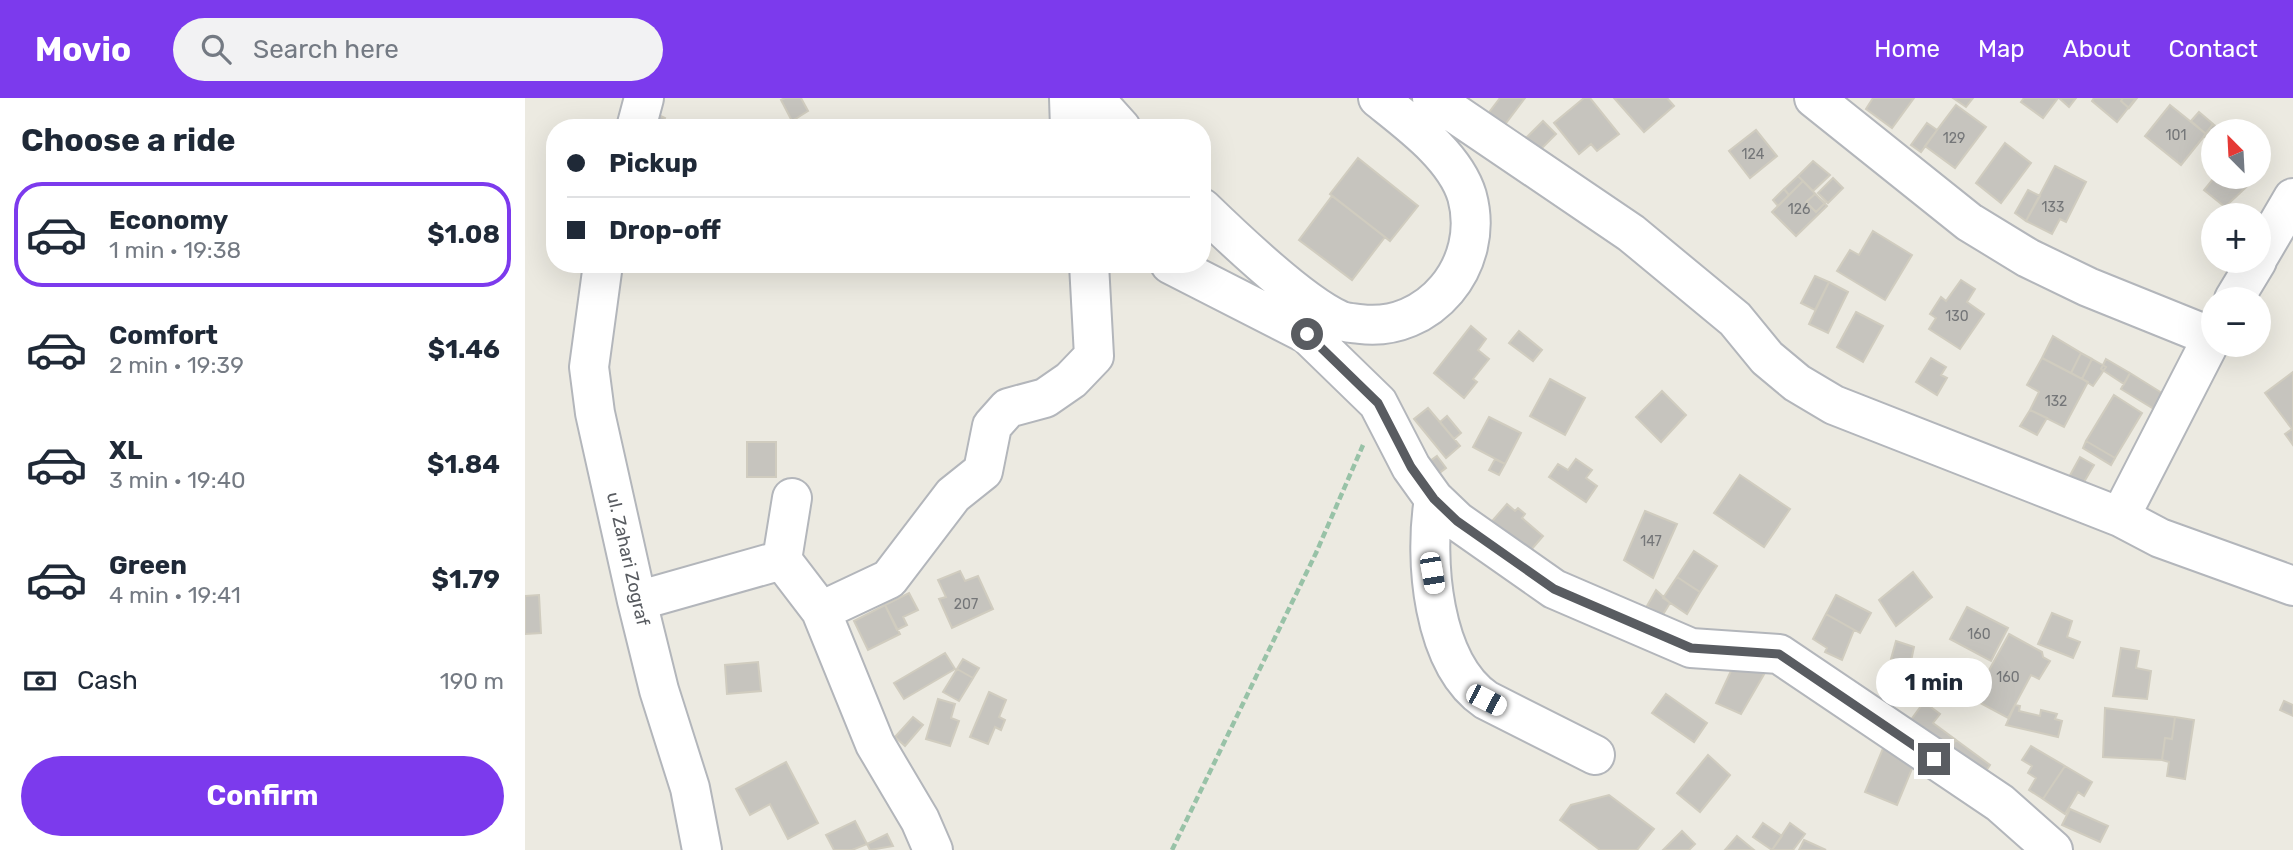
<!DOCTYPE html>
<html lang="en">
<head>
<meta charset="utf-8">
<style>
	body { margin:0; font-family:Rubik,sans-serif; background:#f2f2f3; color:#1f2937; height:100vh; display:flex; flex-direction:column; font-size:26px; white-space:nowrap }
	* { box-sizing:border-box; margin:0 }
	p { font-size:23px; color:#747a83 }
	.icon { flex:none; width:38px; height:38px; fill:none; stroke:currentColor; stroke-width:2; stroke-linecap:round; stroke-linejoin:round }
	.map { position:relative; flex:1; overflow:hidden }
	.panel { display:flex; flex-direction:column; background:#fff; width:525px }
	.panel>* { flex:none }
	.top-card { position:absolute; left:21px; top:21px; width:665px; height:154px; border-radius:28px; box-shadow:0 7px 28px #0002; display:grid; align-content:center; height:154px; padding:0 21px; background:#fff }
	.needle { width:46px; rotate:336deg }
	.fabs { position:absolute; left:1676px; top:21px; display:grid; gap:14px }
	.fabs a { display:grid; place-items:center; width:70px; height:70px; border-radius:50%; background:#fff; box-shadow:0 7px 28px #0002; font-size:35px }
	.end { position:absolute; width:32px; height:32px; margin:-16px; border:9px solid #595c61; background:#fff; box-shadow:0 0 0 4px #fff }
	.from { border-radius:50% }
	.bubble { position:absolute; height:49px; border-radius:24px; background:#fff; box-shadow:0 7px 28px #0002; font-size:23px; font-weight:700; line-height:49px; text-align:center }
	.car { position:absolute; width:21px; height:42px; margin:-21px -10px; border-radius:9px; box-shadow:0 0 5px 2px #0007; background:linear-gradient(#fff 24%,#345 0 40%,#fff 0 76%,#345 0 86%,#fff 0) }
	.top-card b { display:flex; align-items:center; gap:24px; height:66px; font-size:26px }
	.top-card b+b { border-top:2px solid #e0e1e3 }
	.top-card i { width:18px; height:18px; background:#1f2937 }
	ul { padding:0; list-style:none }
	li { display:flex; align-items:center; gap:21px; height:105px; margin:0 14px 10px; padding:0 7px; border:4px solid transparent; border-radius:28px }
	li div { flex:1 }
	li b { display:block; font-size:26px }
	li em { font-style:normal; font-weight:700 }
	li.active { border-color:#7c3aed }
	li>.icon { width:63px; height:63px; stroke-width:1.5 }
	h2 { padding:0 21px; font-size:32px; line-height:84px }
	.pay { display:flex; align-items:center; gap:18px; height:77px; padding:0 21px; font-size:26px }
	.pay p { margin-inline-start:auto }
	.action { display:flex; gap:14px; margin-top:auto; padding:14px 21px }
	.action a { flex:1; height:80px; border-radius:42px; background:#7c3aed; color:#fff; font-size:28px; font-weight:700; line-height:80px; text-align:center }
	header { display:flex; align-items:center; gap:42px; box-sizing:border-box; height:98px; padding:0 35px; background:#7c3aed; color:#fff }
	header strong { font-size:33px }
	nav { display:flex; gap:38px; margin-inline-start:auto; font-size:24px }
	.search { width:490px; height:63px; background:#f2f2f3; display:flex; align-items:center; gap:18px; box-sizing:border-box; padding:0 24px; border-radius:38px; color:#747a83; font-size:26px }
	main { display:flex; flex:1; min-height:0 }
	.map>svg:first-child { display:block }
	.building { fill:#c6c4be; stroke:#d0ccbf; stroke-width:2 }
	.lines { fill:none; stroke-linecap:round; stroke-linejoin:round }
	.minor-casing { stroke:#b3b6bb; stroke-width:42 }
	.path { stroke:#98c2a7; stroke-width:4.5; stroke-dasharray:7 3.5; stroke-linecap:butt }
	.minor { stroke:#fff; stroke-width:38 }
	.route { stroke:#595c61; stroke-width:9 }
	.labels { text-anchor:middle; stroke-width:6; stroke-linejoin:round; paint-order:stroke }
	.number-label { font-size:14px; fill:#747678 }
	.street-label { font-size:18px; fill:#595c61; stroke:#fff }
</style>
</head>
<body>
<header>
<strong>Movio</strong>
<div class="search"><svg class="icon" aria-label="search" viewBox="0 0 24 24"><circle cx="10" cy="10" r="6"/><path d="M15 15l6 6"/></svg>Search here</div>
<nav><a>Home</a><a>Map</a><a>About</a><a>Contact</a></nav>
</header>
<main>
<section class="panel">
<h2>Choose a ride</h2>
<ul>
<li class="active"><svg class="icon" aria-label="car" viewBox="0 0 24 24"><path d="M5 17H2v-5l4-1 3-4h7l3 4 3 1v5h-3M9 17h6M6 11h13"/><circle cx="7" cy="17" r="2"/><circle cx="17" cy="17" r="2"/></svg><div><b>Economy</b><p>1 min · 19:38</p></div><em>$1.08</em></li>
<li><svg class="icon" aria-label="car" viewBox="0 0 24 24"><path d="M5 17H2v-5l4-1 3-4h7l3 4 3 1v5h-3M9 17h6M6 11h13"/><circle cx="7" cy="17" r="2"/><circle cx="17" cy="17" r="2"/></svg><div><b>Comfort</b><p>2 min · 19:39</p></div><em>$1.46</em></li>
<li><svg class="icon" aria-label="car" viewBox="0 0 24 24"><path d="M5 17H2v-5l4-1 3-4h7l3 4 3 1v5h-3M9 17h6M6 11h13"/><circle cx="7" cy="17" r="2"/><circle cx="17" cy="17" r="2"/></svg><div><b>XL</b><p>3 min · 19:40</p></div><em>$1.84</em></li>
<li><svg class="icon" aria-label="car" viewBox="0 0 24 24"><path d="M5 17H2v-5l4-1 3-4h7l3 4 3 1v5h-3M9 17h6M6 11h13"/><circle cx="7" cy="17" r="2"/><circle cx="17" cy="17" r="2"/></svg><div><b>Green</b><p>4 min · 19:41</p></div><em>$1.79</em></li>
</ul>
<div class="pay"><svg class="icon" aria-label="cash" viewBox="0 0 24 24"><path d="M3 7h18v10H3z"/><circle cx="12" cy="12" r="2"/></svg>Cash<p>190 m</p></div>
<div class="action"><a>Confirm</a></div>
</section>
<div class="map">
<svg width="1768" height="752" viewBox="0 0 1768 752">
	<rect width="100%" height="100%" fill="#eceae1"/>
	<path class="building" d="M260,0H276L283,13L267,23L256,2Z
		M975,0H1000L978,29L962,17Z
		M1059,0H1065L1094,36L1072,53L1066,46L1054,56L1029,25Z
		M1089,0H1142L1149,8L1119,34Z
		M1348,0H1389L1367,30L1341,11Z
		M1428,0H1448L1441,9Z
		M1499,0H1533L1518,20L1496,4Z
		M1534,0H1551L1544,9Z
		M1569,0H1611L1592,24L1567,3Z
		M1598,0H1612L1604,10L1596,3Z
		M1431,7L1461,29L1430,70L1400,48Z
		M1645,7L1681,36L1656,67L1620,38Z
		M125,13L140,20L136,30H118Z
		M1674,14L1688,26L1681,36L1666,23Z
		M1018,23L1031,36L1011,56L998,43Z
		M1402,25L1412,32L1396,54L1386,47Z
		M1688,26L1696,32L1689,33L1686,43L1679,38Z
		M1231,32L1252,58L1225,80L1204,53Z
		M1480,45L1506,65L1476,105L1451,85Z
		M833,60L893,108L865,143L805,96Z
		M1288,63L1305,77L1288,93L1273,78Z
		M1530,68L1561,84L1541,124L1535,121L1527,136L1501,123Z
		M1689,75V79H1732L1700,109L1679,92L1689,80L1687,77Z
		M1273,78L1278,83L1264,97L1259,91Z
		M1308,80L1318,90L1303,105L1293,95Z
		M1278,83L1302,108L1271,138L1247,114Z
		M1259,91L1264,97L1253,108L1248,102Z
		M1503,92L1515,98L1501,123L1490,115Z
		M1290,96L1300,105L1291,114L1281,104Z
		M807,98L860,139L827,182L774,142Z
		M1348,133L1387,157L1360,202L1312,173L1325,152L1334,157Z
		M1290,178L1304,184L1290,212L1276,205Z
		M1436,182L1450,191L1442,204L1459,216L1435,251L1404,231L1411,220L1405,216L1416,199L1421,203Z
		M1304,184L1323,194L1303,235L1284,226Z
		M1331,214L1358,228L1338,264L1312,249Z
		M946,228L961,241L953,252L964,261L948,281L952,284L939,300L909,275Z
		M994,233L1017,252L1008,263L984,245Z
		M1528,238L1556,255L1546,275L1517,260Z
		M1556,255L1567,261L1557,281L1546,275Z
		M1406,260L1421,269L1416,277L1422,280L1412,297L1391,284Z
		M1517,260L1563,284L1539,329L1505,312L1514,294L1502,287Z
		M1567,261L1581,269L1568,288L1557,281Z
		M1581,261L1605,275L1599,286L1576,271Z
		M1768,274V347L1760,336L1767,331L1740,295Z
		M1605,275L1637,295L1629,311L1596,291Z
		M1025,281L1060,300L1040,337L1005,318Z
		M1137,293L1161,317L1136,344L1111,319Z
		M1589,297L1617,315L1590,360L1561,343Z
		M903,310L935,348L921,360L889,321Z
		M1505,312L1522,320L1512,337L1495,328Z
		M922,318L936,335L929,341L915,324Z
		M964,319L996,335L980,366L948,349Z
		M1561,343L1590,360L1586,367L1558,350Z
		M222,344H251V379H222Z
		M912,358L921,370L900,386L891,373Z
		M1555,359L1569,367L1556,389L1543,381Z
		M970,361L980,366L974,377L964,372Z
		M1051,361L1067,372L1061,380L1072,388L1061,404L1024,379L1033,366L1043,372Z
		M1215,377L1265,411L1239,449L1189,415Z
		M982,406L990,413L993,410L1000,416L997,420L1018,438L999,460L962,429Z
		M1120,413L1152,426L1128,480L1099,462Z
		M1169,453L1192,468L1175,494L1152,479Z
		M435,473L440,483L453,478L468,511L427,530L414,501L421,499L413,482Z
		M1388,474L1407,499L1371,528L1354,502Z
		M1152,479L1175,494L1162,516L1138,500Z
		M1131,492L1145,505L1137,518L1122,508Z
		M384,495L393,512L378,519L382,527L372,532L360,507Z
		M14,497L16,535L0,536V498Z
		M1311,497L1346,515L1335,535L1301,516Z
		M360,507L375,536L343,552L329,523Z
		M1442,509L1483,530L1466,563L1425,541Z
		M1527,515L1547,523L1542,539L1555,544L1548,560L1513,546Z
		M1301,516L1329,532L1317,562L1300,554L1302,550L1288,541Z
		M1484,536L1517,554L1518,559L1525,563L1514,581L1506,577L1483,620L1448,601Z
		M1371,543L1389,549L1385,568L1366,561Z
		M1596,550L1614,553L1611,570L1626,573L1622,601L1588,598Z
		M420,555L430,571L379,601L369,585Z
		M1212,560L1241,573L1216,616L1191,605Z
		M438,561L454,570L448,580L432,571Z
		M233,564L236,593L202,596L200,567Z
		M432,571L448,580L434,603L418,594Z
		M464,594L481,602L474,619L480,622L476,632L470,629L463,646L445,639Z
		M1141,596L1182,625L1169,644L1127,615Z
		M413,601L430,606L426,620L434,623L425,648L401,641Z
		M1759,603L1768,607V618L1755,612Z
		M1399,604L1415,616L1408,625L1431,642L1419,658L1380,630Z
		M1490,607L1495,608L1494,613L1515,618L1516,612L1532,616L1530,621L1537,623L1533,639L1481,627Z
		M1580,610L1650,619L1647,641L1640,640L1637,662L1578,659Z
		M388,619L398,627L380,648L370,639Z
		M1650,619L1669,622L1660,681L1642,678L1644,664L1637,662L1640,640L1647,641Z
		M1431,642L1465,667L1454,683L1419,658Z
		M1359,648L1391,661L1372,707L1340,694Z
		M1506,648L1540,668L1518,701L1504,692L1511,680L1503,675L1507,668L1497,662Z
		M1183,657L1205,677L1175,714L1152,695Z
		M261,664L293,725L263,741L245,706L225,717L211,691Z
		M1540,668L1567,684L1559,698L1553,694L1540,716L1518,701Z
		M1084,697L1129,731L1112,752H1075L1035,722L1046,707Z
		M1545,711L1583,728L1575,744L1537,727Z
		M330,723L342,746L327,752H309L301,737Z
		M1238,725L1257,738L1247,752L1228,739Z
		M1265,725L1280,736L1268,752H1247Z
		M1157,733L1170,746L1164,752H1138Z
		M362,736L368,748L345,752L342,746Z
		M1212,738L1229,752H1200Z
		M1279,742L1301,752H1274Z"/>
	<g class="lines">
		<defs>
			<path id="minor" d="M544,0L545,30
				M569,0L596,30
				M907,0L1106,135L1210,221L1242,260L1272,285L1309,307L1595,419L1635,440L1768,488
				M1289,0L1444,124L1503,160L1563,189L1687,239
				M111,30L119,0
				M677,110C709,141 776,205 814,222C820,225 828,225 835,226C904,235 961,167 942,98C930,58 884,25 853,0
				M1734,158L1768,100
				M78,166L64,269L70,315L112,503L134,592L165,690L177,752
				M645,166L782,236L853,305L886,369L909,401L932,423L1029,491L1166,550L1254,556L1475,705L1528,752
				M1709,201L1732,163
				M267,400L257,462L296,513L350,646L395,722L408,752
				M909,401C899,461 907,565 961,602L1070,657
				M1595,419L1689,236
				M112,503L257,462
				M296,513L364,481L428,397L458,373L467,328L483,310L520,300L546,282L569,258L564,166"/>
		</defs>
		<use href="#minor" class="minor-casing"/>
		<path class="path" d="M647,752L791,455L838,347"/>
		<use href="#minor" class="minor"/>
	</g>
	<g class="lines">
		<path class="route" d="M782,236L853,305L886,369L909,401L932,423L1029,491L1166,550L1254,556L1409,661"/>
	</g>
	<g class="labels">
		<g class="number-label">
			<text x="1651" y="42">101</text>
			<text x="1429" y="45">129</text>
			<text x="1228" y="61">124</text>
			<text x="1528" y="114">133</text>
			<text x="1274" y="116">126</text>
			<text x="1432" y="223">130</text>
			<text x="1531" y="308">132</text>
			<text x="1126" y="448">147</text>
			<text x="441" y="511">207</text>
			<text x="1454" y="541">160</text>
			<text x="1483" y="584">160</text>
		</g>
		<g class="street-label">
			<text transform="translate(103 461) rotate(77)" y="6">ul. Zahari Zograf</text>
		</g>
	</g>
</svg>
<div class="fabs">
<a><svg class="needle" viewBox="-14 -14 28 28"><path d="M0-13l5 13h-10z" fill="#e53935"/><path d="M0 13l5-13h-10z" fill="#747a83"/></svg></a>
<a>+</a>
<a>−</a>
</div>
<i class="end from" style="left:782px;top:236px"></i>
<i class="end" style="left:1409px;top:661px"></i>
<div class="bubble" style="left:1351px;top:560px;width:116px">1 min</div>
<i class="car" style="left:907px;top:475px;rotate:170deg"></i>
<i class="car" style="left:961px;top:602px;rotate:117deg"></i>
<div class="top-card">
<b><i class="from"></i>Pickup</b>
<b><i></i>Drop-off</b>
</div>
</div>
</main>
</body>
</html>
